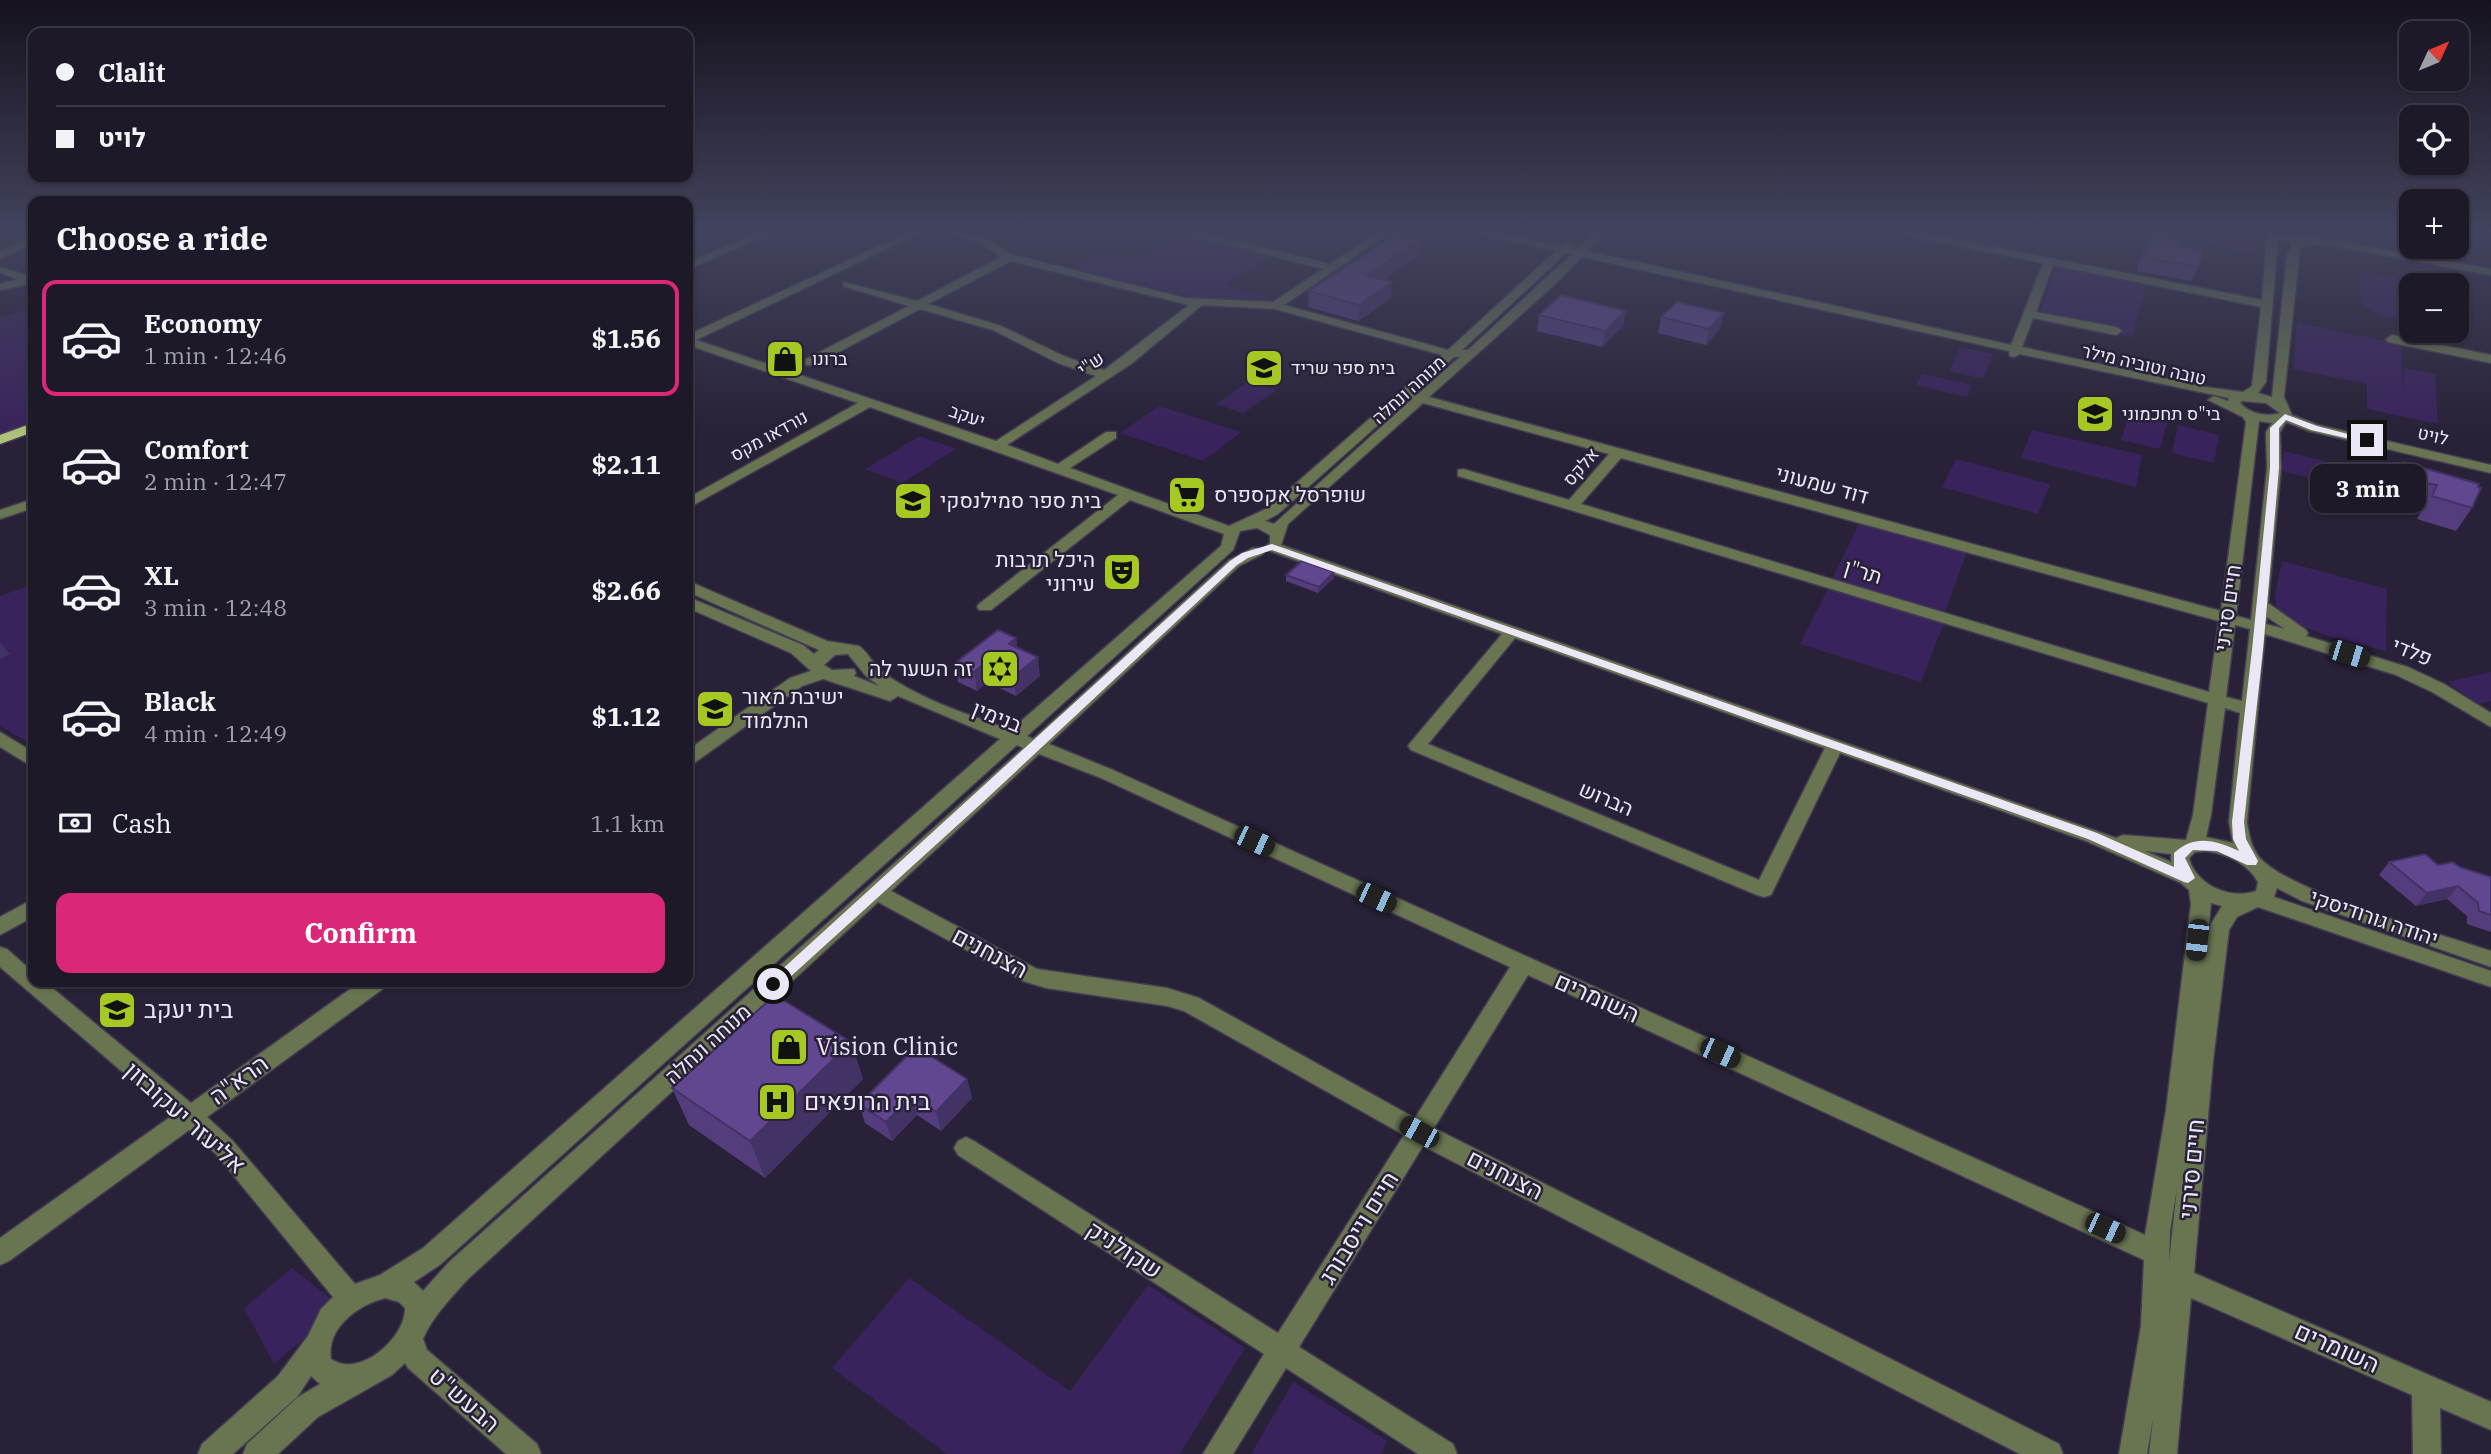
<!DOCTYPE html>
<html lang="en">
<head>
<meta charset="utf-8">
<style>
	body { margin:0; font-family:"IBM Plex Serif",Heebo,serif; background:#262231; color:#f1f3f6; height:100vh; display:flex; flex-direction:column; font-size:26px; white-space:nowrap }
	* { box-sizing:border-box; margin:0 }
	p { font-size:23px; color:#a1a0a8 }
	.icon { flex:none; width:38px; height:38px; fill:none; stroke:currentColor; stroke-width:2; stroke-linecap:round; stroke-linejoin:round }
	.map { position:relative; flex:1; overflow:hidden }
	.drawer { position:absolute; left:28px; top:196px; width:665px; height:791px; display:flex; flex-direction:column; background:#1e1929; border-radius:14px; box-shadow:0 2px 5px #0004,0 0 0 2px #3c3846 }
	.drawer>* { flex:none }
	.banner { position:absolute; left:28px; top:28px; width:665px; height:154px; border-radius:14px; box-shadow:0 2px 5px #0004,0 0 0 2px #3c3846; display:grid; align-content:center; height:154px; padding:0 28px; background:#1e1929 }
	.needle { width:46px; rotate:46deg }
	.tools { position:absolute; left:2399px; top:21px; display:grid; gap:14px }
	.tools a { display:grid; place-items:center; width:70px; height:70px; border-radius:14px; background:#1e1929; box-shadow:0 2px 5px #0004,0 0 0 2px #3c3846; font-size:35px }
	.end { position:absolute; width:32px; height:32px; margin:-16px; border:9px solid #ebe7f6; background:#111; box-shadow:0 0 0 4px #111 }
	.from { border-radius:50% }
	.bubble { position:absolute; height:49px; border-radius:14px; background:#1e1929; box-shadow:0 2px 5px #0004,0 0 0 2px #3c3846; font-size:23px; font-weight:800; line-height:49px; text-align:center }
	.car { position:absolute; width:21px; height:42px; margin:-21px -10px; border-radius:9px; box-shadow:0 0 5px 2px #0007; background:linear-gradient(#222 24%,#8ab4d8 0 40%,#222 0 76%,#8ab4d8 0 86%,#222 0) }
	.banner b { display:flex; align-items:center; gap:24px; height:66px; font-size:26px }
	.banner b+b { border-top:2px solid #3c3846 }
	.banner i { width:18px; height:18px; background:#f1f3f6 }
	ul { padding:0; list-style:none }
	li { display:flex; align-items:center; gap:21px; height:116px; margin:0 14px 10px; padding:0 14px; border:4px solid transparent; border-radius:14px }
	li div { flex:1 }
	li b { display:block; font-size:26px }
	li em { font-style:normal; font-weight:800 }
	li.on { border-color:#db2777 }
	li>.icon { width:63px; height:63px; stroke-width:1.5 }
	h2 { padding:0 28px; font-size:32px; line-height:84px }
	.pay { display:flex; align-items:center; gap:18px; height:77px; padding:0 28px; font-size:26px }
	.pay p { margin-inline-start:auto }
	.cta { display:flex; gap:14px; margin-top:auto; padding:14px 28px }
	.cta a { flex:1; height:80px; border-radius:14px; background:#db2777; color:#fff; font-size:28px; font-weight:800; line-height:80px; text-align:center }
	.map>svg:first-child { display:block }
	.green { fill:#39235c }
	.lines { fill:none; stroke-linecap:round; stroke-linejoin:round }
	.minor-casing { stroke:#433d52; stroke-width:3 }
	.major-casing { stroke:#433d52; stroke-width:3 }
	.minor { fill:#697451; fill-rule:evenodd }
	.major { fill:#aec27a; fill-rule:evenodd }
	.wall { fill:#533d7c }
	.shaded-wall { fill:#433265 }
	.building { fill:#604790; stroke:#433265; stroke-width:2 }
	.route { fill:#ebe7f6 }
	.labels { text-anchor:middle; stroke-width:5; stroke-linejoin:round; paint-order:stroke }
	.far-poi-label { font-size:18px; fill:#ebe7f6; stroke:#282137; text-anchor:start }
	.far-street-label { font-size:18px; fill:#ebe7f6; stroke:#282137 }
	.street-label { font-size:21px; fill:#ebe7f6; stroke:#282137 }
	.poi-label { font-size:21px; fill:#ebe7f6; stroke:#282137; text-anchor:start }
	.near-street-label { font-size:24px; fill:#ebe7f6; stroke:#282137 }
	.near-poi-label { font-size:24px; fill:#ebe7f6; stroke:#282137; text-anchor:start }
</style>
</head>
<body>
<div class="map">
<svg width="2491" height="1454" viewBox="0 0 2491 1454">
	<rect width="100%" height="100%" fill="#282137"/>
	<path class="green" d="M1176,233H1188L1272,255L1226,285L1270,298L1266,301L1196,297L1072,270L1100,252L1132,260Z
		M1937,233H2013L2003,249L1935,236Z
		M2210,233L2257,240L2254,253L2208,244Z
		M2057,264L2147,283L2132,337L2038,317Z
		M2360,272L2428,284V285H2412L2411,317H2408V321L2381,316L2361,305Z
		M25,310L33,317V422L0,436V318Z
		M2297,323L2401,344L2403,392L2404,368L2435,374L2438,424L2367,409V384L2293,369Z
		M1960,347L1993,354L1983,379L1949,371Z
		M1922,374L1972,385L1967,397L1916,385Z
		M1249,381L1277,390L1243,413L1216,404Z
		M1159,406L1241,432L1203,461L1120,433Z
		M2129,414L2167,422L2160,449L2121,440Z
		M2178,425L2219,435L2214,463L2172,453Z
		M2032,430L2142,455L2136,487L2021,458Z
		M920,436L956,449L902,483L865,469Z
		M2284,451L2328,462L2327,482L2282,471Z
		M1956,459L2050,484L2038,514L1942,487Z
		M1861,520L1968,549L1945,612L1832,579Z
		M2282,561L2387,589L2386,651C2364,645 2282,629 2276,605C2273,592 2280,574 2282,561Z
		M33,584V745L0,726V596Z
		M1830,585L1945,620L1921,682L1800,644Z
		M2491,672V701L2479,704L2447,682Z
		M292,1268L342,1307L274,1364L244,1308Z
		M909,1278L1070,1391L1148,1285L1245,1348L1180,1454H947L832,1368Z
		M1293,1382L1387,1441L1381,1454H1251Z"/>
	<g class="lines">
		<defs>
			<path id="minor" d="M759,233H772L688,269V262Z
				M907,233H920L696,340L996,441L1096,376L1058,363L993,330L920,309L814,365H806V359L909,306L843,286V282L917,301L1001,257L982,244L954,233C976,232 992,241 1010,254L1185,298L1273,302L1323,269L1191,235L1190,233H1206L1330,264L1378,233H1389L1284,305L1448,350L1556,251L1485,235L1484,233H1501L1561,246L1569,241L1574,244L1571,248L1577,249L1594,233H1604L1587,251L2011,345L2043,263L1909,236L1904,233H1923L2262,300L2267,233L2328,239L2491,269V275L2328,245L2308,244L2300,248L2284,397L2292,415L2318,425L2491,465V473L2309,431L2286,422L2280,432L2281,468L2268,603L2306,630L2308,633L2306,636L2408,667L2444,684L2491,713V727L2432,692L2396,675L2265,634L2247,822C2249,834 2251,847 2259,857C2289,892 2441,934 2491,951V967L2302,901L2277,888L2274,897L2491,971V987L2258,907L2237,917L2229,930L2213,1061L2194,1273L2491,1402V1430L2440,1408L2441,1454H2413L2412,1395L2191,1298L2177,1454H2149L2153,1418L2147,1454H2119L2141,1326L2144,1260L1528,975L1434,1128L2059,1444L2063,1454H2020L1423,1146L1299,1347L1453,1444L1457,1454H1418L1286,1368L1233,1454H1203L1264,1354L958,1155L954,1148L958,1141L966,1137L974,1141L1278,1333L1404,1135L1184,1011L1167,1006L1046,988L1023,981L878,902L467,1280C451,1298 432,1317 423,1339L427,1350L537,1444L541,1454H506L408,1368L405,1363L392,1375L318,1417L278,1454H243L247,1444L298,1397L320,1384L311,1376L298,1396L233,1454H198L202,1444L278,1376L308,1336L321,1309L333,1297L216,1154L189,1130L9,1261L0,1265V1238L173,1115L0,967V947L7,949L33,972V982H45L191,1103L360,982H386L384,988L207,1117L232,1140L355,1284L380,1275L423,1248L1000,739L898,696L890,701L823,679L802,686L694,763L688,765V750L790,678L811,671L791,653L688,608V597L803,645L814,654L819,650L688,592V581L827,641L859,646C869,653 874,667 885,674C922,700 969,715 1011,730L1221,546L1224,534L1130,500L991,610H979L977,607L979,604L1118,495L870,407L688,508V498L858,403L688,345V335ZM2278,239L2293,243L2287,256L2272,397L2258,393L2266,382ZM1566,253L1572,254L1468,350H1462ZM1582,257L2009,351L2010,356L2014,357L2020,354L2229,398L2228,401L2214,396L2208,400L2243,417L2246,422L2221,611L1429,397L1553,286ZM1011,261L1185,304L1189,305L1104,370L1066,357L1001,326L928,304ZM2053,265L2261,307L2252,386L2243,392L2205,387L2022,347L2033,318L2116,335L2122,331L2116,327L2036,312ZM1202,305L1275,309L1442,355L1268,508L1229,526L1070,468L1116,438V432H1106L1058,464L1007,445L1131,364ZM1454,357H1460L1418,394L1414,393ZM1407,399L1411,400L1274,524L1265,521L1278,514ZM2242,401L2266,403L2280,413C2267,417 2250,414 2240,403ZM1423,403L1609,454L1569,500L1463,469L1458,470V476L2208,703L2193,815L2186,840L2123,835L2116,838L1281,545L1288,524ZM2259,421L2272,423L2266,432L2267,468L2251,620L2236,616ZM1621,458L2219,621L2209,692L1581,504ZM1257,528L1270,535V543L1265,547L1267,550L1502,634L1411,742L1408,746L1411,750L1757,895L1764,897L1771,895L1840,753L2086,841L2181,883L2189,890L2191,904L2166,1110L2145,1235L1113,770L1049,744L1239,566L1263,554L1265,551L1263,548H1253L1229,560L1033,739L1027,736L1233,550L1240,531ZM2267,617L2285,629L2266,624ZM2235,625L2250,629L2242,701L2226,697ZM1515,638L1825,748L1759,880L1428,744ZM848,654L865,675L879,686L854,676L856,673L854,669L832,670L824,665L835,655ZM2225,708L2240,713L2229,822L2233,843L2206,837L2211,815ZM1017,745L1023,748L449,1262L423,1291L414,1282L441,1264ZM1039,754L1101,778L1510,967L1415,1118L1199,998L1167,988L1037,969L891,891ZM2145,851L2171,854V862ZM2206,851C2227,854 2247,863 2258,882L2256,891C2230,900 2196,885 2189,858L2195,852ZM2211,903L2222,906L2211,924L2207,943ZM2177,1188L2169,1262L2170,1231ZM385,1298L399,1302L405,1308C406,1337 360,1379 331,1359C326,1328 358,1305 385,1298Z
				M33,237V244L0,258V251Z
				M0,267L33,277V283L0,290V284L18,279L0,273Z
				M2392,335L2491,355V363L2388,342L2386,339Z
				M33,499V508L0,519V510Z
				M0,732L33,752V767L0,747Z
				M33,899V917L0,935V917Z"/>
			<path id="major" d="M33,423V432L0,444V435Z"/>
		</defs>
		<use href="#minor" class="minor-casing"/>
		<use href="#major" class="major-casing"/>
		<use href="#minor" class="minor"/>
		<use href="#major" class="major"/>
	</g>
	<path class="wall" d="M2151,233L2179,245L2198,267L2192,281L2136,271Z
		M1421,254L1382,280L1391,298L1358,321L1308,307L1309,291Z
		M1626,311L1623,326L1602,347L1537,331L1539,315Z
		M1724,313L1720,329L1706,345L1658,333L1661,317Z
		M2403,462L2472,508L2456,531L2417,519L2422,509L2391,504L2382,488L2397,465H2400Z
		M1286,575L1334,578L1318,593L1286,581Z
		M1016,638L1017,648L1040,676L1016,696L987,682L977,691L958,682L955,663Z
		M2389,862L2460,867L2491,877V932L2467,924V916L2447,899L2416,906L2379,875Z
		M851,1042L863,1079L765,1178L689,1125L672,1088Z
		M967,1079L972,1098L941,1131L917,1115L892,1141L865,1123L859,1104Z"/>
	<path class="shaded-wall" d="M1422,239L1421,254L1365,291L1366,275Z
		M1392,282L1391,298L1358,321L1359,305Z
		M1626,311L1623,326L1602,347L1605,331Z
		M1724,313L1720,329L1706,345L1709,329Z
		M1334,572V578L1318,593L1319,587Z
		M1016,638L1019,657L1009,644Z
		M0,642L10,654L0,659Z
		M1038,657L1040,676L1016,696L1013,677Z
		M984,664L987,682L977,691L974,672Z
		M2458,886L2447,899L2416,906L2427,893Z
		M851,1042L863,1079L765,1178L750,1141Z
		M967,1079L972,1098L941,1131L936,1112Z
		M912,1096L917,1115L892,1141L886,1122Z"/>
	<path class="building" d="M1397,233L1422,239L1366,275L1392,282L1359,305L1309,291Z
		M2151,233H2159L2181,237L2179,245L2203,250L2198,267L2142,257Z
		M1561,295L1626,311L1605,331L1539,315Z
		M1677,302L1724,313L1709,329L1661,317Z
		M2403,462L2479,484L2478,487L2481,488L2472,508L2432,496L2437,485L2406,480L2397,465L2403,466Z
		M1302,561L1334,572L1319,587L1286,575Z
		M998,630L1016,638L1009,644L1038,657L1013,677L984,664L974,672L955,663Z
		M2425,854L2438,865L2453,862L2460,867L2491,877V915L2479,911L2478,903L2458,886L2427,893L2389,862Z
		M775,995L851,1042L750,1141L672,1088Z
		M916,1047L967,1079L936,1112L912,1096L886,1122L859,1104Z"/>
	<linearGradient id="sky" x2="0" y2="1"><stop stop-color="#16121e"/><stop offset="0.53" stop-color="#42435e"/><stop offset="1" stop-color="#42435e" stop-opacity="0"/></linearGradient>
	<rect width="2491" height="436" fill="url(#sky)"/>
	<path class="route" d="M2285,414L2317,426L2371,440L2367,443L2311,430L2286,420L2279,428V468L2263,650L2244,822L2246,839L2258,861L2256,865H2247L2217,851L2193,850L2185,858L2195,878L2188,883L2184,882L2088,839L1272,550L1248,558L1237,565L982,803L778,988L773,990L766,984L1230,561L1242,553L1272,544L2097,833L2174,867V853C2194,834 2216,840 2239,851L2233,839L2232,822L2252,650L2270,468V428Z"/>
	<defs>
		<symbol id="shop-square" viewBox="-11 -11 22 22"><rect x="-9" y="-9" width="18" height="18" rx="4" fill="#a5c822" stroke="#282137"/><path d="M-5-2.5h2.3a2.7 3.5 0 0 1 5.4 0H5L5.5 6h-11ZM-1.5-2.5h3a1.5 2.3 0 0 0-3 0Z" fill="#111"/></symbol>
		<symbol id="school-square" viewBox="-11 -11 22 22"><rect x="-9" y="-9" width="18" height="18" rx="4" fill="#a5c822" stroke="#282137"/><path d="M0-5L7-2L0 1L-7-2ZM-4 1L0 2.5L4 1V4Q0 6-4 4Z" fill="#111"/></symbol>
		<symbol id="supermarket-square" viewBox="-11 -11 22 22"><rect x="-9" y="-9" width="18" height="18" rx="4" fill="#a5c822" stroke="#282137"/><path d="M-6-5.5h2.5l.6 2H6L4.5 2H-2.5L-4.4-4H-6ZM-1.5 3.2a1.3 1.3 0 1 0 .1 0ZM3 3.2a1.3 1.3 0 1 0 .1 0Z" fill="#111"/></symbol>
		<symbol id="theatre-square" viewBox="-11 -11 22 22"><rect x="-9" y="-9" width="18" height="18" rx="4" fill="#a5c822" stroke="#282137"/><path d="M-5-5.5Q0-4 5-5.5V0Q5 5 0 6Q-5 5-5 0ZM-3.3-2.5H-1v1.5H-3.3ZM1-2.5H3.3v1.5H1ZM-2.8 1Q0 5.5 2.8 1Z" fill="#111"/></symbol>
		<symbol id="synagogue-square" viewBox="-11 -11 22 22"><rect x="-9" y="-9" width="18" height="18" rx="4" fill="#a5c822" stroke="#282137"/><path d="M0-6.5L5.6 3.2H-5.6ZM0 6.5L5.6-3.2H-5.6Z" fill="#111"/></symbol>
		<symbol id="hospital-square" viewBox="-11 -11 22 22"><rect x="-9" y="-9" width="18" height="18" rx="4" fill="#a5c822" stroke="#282137"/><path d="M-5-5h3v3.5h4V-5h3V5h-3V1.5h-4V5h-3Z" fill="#111"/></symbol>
	</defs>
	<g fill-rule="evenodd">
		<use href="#shop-square" x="763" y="337" width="44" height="44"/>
		<use href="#school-square" x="1242" y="346" width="44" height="44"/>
		<use href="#school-square" x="2073" y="392" width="44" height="44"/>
		<use href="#supermarket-square" x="1165" y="473" width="44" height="44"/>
		<use href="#school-square" x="891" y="479" width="44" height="44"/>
		<use href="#theatre-square" x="1100" y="550" width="44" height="44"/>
		<use href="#synagogue-square" x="978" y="647" width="44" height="44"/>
		<use href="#school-square" x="693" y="687" width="44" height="44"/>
		<use href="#school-square" x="95" y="988" width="44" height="44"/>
		<use href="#shop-square" x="767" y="1025" width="44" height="44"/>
		<use href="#hospital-square" x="755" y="1080" width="44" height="44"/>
	</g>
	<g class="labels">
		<g class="far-poi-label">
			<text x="812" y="365">ברונו</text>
			<text x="1291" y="374">בית ספר שריד</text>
			<text x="2122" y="420">בי"ס תחכמוני</text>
		</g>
		<g class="far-street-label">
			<text transform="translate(1091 364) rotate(-34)" y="6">ש"י</text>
			<text transform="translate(2144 365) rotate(13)" y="6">טובה וטוביה מילר</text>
			<text transform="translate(1409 390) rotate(-42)" y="6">מנוחה ונחלה</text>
			<text transform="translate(967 416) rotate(19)" y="6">יעקב</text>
			<text transform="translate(769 436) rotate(-29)" y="6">נורדאו מקס</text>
			<text transform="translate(2433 436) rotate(13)" y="6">לויט</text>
			<text transform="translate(1581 467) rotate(-49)" y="6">אלקס</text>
		</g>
		<g class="street-label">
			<text transform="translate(1822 485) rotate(15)" y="7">דוד שמעוני</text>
			<text transform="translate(1863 572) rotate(17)" y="7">תר"ן</text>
			<text transform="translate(2228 608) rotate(-82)" y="7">חיים סירני</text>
			<text transform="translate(2412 652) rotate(22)" y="7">פלדי</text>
			<text transform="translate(997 717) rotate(22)" y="7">בנימין</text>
			<text transform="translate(1606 799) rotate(23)" y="7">הברוש</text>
			<text transform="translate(2374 918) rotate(19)" y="7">יהודה גורודיסקי</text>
			<text transform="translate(708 1044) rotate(-42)" y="7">מנוחה ונחלה</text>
		</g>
		<g class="poi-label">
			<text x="1214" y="502">שופרסל אקספרס</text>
			<text x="940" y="508">בית ספר סמילנסקי</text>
			<text x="1095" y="567" text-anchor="end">היכל תרבות<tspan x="1095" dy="24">עירוני</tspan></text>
			<text x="973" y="676" text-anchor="end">זה השער לה</text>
			<text x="742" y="704">ישיבת מאור<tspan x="742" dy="24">התלמוד</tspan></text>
		</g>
		<g class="near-street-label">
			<text transform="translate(990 953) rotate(28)" y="8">הצנחנים</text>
			<text transform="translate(1597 998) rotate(24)" y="8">השומרים</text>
			<text transform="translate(239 1080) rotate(-36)" y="8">הרא"ה</text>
			<text transform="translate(185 1118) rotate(42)" y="8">אליעזר יעקובזון</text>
			<text transform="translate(2192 1169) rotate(-85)" y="8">חיים סירני</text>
			<text transform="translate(1505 1175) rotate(27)" y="8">הצנחנים</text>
			<text transform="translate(1359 1228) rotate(-58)" y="8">חיים וייסבורג</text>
			<text transform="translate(1124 1250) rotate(33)" y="8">שקולניק</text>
			<text transform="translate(2337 1348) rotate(24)" y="8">השומרים</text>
			<text transform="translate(464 1400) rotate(41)" y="8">הבעש"ט</text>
		</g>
		<g class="near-poi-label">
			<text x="144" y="1018">בית יעקב</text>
			<text x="816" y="1055">Vision Clinic</text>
			<text x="804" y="1110">בית הרופאים</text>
		</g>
	</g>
</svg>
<div class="tools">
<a><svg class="needle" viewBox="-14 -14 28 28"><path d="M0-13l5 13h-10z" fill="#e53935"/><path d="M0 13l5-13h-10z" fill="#a1a0a8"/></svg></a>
<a><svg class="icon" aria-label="locate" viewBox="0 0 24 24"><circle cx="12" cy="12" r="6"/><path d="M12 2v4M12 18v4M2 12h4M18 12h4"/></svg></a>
<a>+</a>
<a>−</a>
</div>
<i class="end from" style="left:773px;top:984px"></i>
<i class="end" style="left:2367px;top:440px"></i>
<div class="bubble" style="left:2310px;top:464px;width:116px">3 min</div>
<i class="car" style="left:2349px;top:654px;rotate:107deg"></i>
<i class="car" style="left:1254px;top:841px;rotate:115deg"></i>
<i class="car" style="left:1376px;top:898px;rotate:115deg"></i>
<i class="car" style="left:2197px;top:940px;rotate:186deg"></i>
<i class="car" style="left:1720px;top:1053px;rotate:114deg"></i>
<i class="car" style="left:1419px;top:1132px;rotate:299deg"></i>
<i class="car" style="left:2105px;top:1228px;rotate:115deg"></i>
<div class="banner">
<b><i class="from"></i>Clalit</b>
<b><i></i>לויט</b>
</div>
<section class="drawer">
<h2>Choose a ride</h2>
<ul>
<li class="on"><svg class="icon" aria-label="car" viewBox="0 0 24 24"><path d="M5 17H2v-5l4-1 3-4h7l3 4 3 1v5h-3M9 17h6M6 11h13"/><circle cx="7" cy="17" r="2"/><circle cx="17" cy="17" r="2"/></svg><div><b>Economy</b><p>1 min · 12:46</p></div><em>$1.56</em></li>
<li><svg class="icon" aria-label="car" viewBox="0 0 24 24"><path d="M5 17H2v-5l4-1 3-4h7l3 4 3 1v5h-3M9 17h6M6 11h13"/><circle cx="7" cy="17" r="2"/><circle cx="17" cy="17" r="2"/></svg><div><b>Comfort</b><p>2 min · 12:47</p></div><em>$2.11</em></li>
<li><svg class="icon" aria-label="car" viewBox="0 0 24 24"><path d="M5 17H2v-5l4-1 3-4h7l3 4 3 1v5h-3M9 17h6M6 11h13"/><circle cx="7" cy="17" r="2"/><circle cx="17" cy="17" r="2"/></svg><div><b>XL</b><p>3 min · 12:48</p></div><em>$2.66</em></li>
<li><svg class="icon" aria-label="car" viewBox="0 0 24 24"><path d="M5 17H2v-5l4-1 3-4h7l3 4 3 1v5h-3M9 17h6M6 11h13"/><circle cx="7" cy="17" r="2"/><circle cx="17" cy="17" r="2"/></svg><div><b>Black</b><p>4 min · 12:49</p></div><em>$1.12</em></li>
</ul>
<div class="pay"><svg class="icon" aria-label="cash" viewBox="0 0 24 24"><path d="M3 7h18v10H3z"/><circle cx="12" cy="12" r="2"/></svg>Cash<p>1.1 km</p></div>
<div class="cta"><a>Confirm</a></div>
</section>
</div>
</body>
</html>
